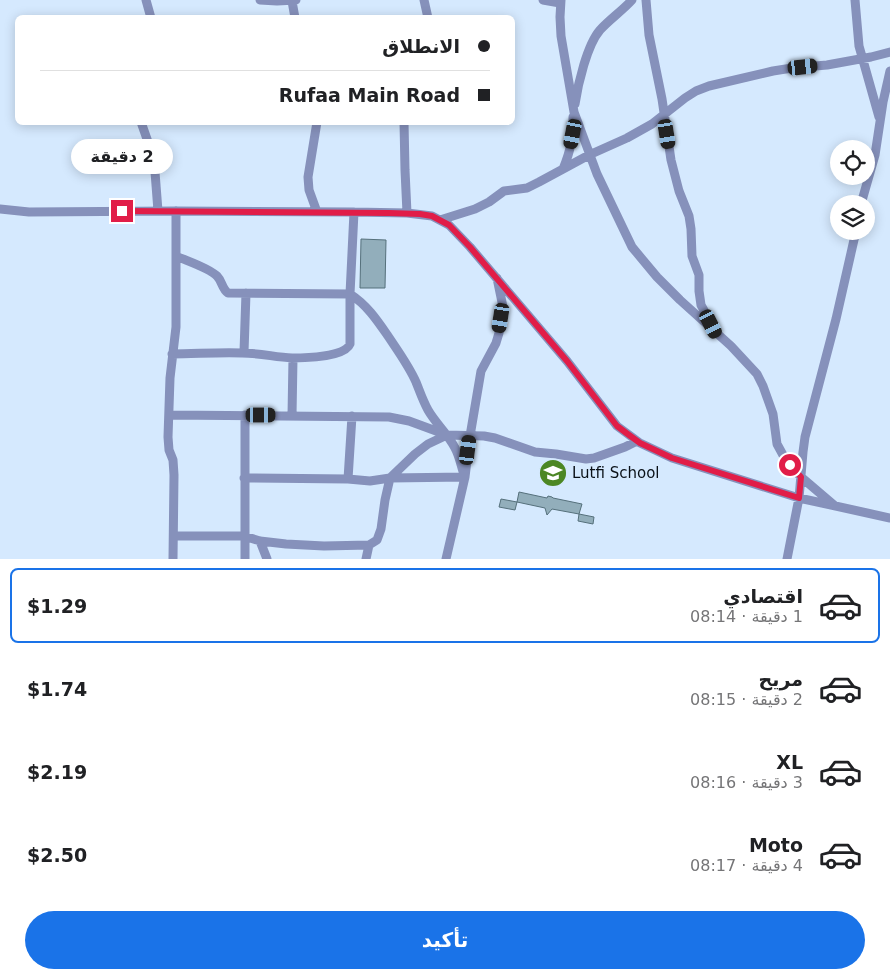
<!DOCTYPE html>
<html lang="ar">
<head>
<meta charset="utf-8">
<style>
	body { margin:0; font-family:"DejaVu Sans",Cairo,sans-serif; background:#f6f6f6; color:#202124; direction:rtl; height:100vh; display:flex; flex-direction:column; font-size:19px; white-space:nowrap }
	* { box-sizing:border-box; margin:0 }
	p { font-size:16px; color:#757577 }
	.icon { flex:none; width:28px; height:28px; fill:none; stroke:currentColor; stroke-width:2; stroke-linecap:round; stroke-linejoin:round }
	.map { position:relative; height:559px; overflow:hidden; direction:ltr }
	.details { display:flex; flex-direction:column; background:#fff; flex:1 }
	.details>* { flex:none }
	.banner { position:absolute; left:15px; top:15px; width:500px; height:110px; border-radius:8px; box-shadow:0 2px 12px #0003; direction:rtl; display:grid; align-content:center; height:110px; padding:0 25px; background:#fff }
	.fabs { position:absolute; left:830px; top:140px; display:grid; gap:10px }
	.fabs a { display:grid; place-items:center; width:45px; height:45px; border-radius:50%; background:#fff; box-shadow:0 2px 12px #0003; font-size:25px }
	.end { position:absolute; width:22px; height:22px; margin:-11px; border:6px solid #e11d48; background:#fff; box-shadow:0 0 0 2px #fff }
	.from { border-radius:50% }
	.bubble { position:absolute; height:35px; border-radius:18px; background:#fff; box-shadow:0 2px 12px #0003; font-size:16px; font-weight:700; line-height:35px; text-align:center; direction:rtl }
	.car { position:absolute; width:15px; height:30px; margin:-15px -8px; border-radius:6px; box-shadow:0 0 4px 1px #0007; background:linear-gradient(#222 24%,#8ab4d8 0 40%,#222 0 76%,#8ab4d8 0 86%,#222 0) }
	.banner b { display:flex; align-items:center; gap:18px; height:48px; font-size:19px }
	.banner b+b { border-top:1px solid #e0e0e0 }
	.banner i { width:12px; height:12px; background:#202124 }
	ul { padding:9px 0 0; list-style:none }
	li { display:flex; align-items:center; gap:15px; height:75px; margin:0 10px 8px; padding:0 15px; border:2px solid transparent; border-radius:8px }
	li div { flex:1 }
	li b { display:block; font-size:19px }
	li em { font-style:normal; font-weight:700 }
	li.selected { border-color:#1a73e8 }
	li>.icon { width:45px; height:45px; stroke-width:1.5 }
	.primary-button { display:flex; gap:10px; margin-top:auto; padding:10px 25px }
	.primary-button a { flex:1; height:58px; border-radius:30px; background:#1a73e8; color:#fff; font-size:20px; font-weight:700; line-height:58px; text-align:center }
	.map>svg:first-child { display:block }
	.building { fill:#92aebb; stroke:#55707b }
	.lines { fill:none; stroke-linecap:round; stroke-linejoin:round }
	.minor { stroke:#8691bb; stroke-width:9 }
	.route { stroke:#e11d48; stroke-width:6 }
	.labels { text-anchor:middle; stroke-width:5; stroke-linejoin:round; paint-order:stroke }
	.poi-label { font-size:15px; fill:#091017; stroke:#d5e9fe; text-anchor:start }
</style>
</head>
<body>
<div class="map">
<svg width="890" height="559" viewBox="0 0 890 559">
	<rect width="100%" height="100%" fill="#d5e9fe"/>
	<path class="building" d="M361,239L386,240L385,288H360Z
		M519,492L547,498L548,496L552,497L553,498L582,504L579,514L552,509L547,515L545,508L517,502Z
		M501,499L517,502L515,510L499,507Z
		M579,514L594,517L593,524L578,521Z"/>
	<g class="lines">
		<path class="minor" d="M146,0L151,18
			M260,0L277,1L296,0
			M424,0L428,18
			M543,0L560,3
			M561,0L560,17L561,36L574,112L597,174L632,247L657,277L680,300L731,346L757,374L763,386L773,414L777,444L783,455L790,465L801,477L835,506
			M646,0L649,35L662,99L671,160L679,191L689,216L691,229L692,256L699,275V291L701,305L712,325
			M855,0L859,46L879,117
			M292,1L295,18
			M575,104C578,84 587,45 600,30C610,19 622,11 632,0
			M141,122L154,159L158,211
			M317,122L308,177L309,190L317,212
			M404,122L405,170L407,213
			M563,169C571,150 573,137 573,117
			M861,204L875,155L883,102L890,71
			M0,209L29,212L176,211L354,212L407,213L432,216L449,225L470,247L567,361L617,426L640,443L672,458L799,498L890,518
			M440,220L475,209L489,202L504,191L527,188L539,182L589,155L627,138L652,124L685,98L696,91L709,86L773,71L792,68L827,65L871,57L890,52
			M176,256C187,261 209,268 217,276C222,281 222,289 228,293L350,294C367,305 377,320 388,336C398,351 409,366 416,382C420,392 423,401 428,410C436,424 448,434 455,448C460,457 461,467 465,477L390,478L370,481L348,479L244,478
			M244,352L246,293
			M172,354C195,354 219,352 242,353C259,353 275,357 292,358C305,358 345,357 350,344V294L354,212
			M169,415L389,417L409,421L447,435L484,436L495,438L535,452L556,454L586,459L594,458L625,447L637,441
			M292,416L293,358
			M348,479L352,416
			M174,536H244L260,541L286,544L324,546L369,545
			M260,541L267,559
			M173,559L174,475L173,460L169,450L168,437L170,378L176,327V211
			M245,559V415
			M366,559L369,545L377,540L381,529L385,500L390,478L415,454L428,444L447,435
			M446,559L465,477L470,436L481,371L496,343L499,333L503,307L497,278
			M787,559L799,498L803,452L805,437L836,319L856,231"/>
	</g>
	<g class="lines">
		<path class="route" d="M122,211L389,213L420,214L432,216L449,225L470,247L567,361L617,426L629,435L640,443L672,458L799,498L801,477L790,465"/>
	</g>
	<defs>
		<symbol id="school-disc" viewBox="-11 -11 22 22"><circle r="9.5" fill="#4c8724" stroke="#d5e9fe"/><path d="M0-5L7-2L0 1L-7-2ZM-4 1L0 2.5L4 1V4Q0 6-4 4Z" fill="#fff"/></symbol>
	</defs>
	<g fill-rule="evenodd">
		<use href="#school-disc" x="537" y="457" width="32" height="32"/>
	</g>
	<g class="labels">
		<g class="poi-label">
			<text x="572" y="478">Lutfi School</text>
		</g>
	</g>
</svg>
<div class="fabs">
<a><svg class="icon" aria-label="locate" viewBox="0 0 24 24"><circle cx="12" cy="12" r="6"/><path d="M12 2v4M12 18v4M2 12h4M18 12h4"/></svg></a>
<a><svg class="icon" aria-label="layers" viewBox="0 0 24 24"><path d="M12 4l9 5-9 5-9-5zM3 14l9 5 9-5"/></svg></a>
</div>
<i class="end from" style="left:790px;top:465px"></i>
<i class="end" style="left:122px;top:211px"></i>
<div class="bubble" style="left:71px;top:139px;width:102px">2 دقيقة</div>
<i class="car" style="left:803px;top:67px;rotate:84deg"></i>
<i class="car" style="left:573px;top:134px;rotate:191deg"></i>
<i class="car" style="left:667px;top:134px;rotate:171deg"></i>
<i class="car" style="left:501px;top:318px;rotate:189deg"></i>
<i class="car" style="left:711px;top:324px;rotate:153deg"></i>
<i class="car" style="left:261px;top:415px;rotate:90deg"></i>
<i class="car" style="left:468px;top:450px;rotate:7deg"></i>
<div class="banner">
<b><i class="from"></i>الانطلاق</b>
<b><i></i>Rufaa Main Road</b>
</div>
</div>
<section class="details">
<ul>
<li class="selected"><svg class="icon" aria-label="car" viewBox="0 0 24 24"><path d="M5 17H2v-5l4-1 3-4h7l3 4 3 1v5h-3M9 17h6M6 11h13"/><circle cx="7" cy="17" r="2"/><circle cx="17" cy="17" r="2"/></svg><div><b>اقتصادي</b><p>1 دقيقة · 08:14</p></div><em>$1.29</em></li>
<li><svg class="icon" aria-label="car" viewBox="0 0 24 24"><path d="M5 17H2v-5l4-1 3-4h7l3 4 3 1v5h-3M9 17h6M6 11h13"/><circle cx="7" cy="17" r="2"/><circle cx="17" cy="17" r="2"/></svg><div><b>مريح</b><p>2 دقيقة · 08:15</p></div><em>$1.74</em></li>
<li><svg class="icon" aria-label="car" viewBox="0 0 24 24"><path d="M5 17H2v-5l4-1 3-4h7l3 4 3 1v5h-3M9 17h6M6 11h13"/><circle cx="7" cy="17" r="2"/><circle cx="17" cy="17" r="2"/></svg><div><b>XL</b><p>3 دقيقة · 08:16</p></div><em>$2.19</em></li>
<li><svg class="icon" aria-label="car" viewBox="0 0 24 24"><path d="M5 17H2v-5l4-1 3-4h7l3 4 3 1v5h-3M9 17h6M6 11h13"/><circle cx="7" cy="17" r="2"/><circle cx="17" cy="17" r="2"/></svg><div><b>Moto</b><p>4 دقيقة · 08:17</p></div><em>$2.50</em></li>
</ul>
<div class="primary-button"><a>تأكيد</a></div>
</section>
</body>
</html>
